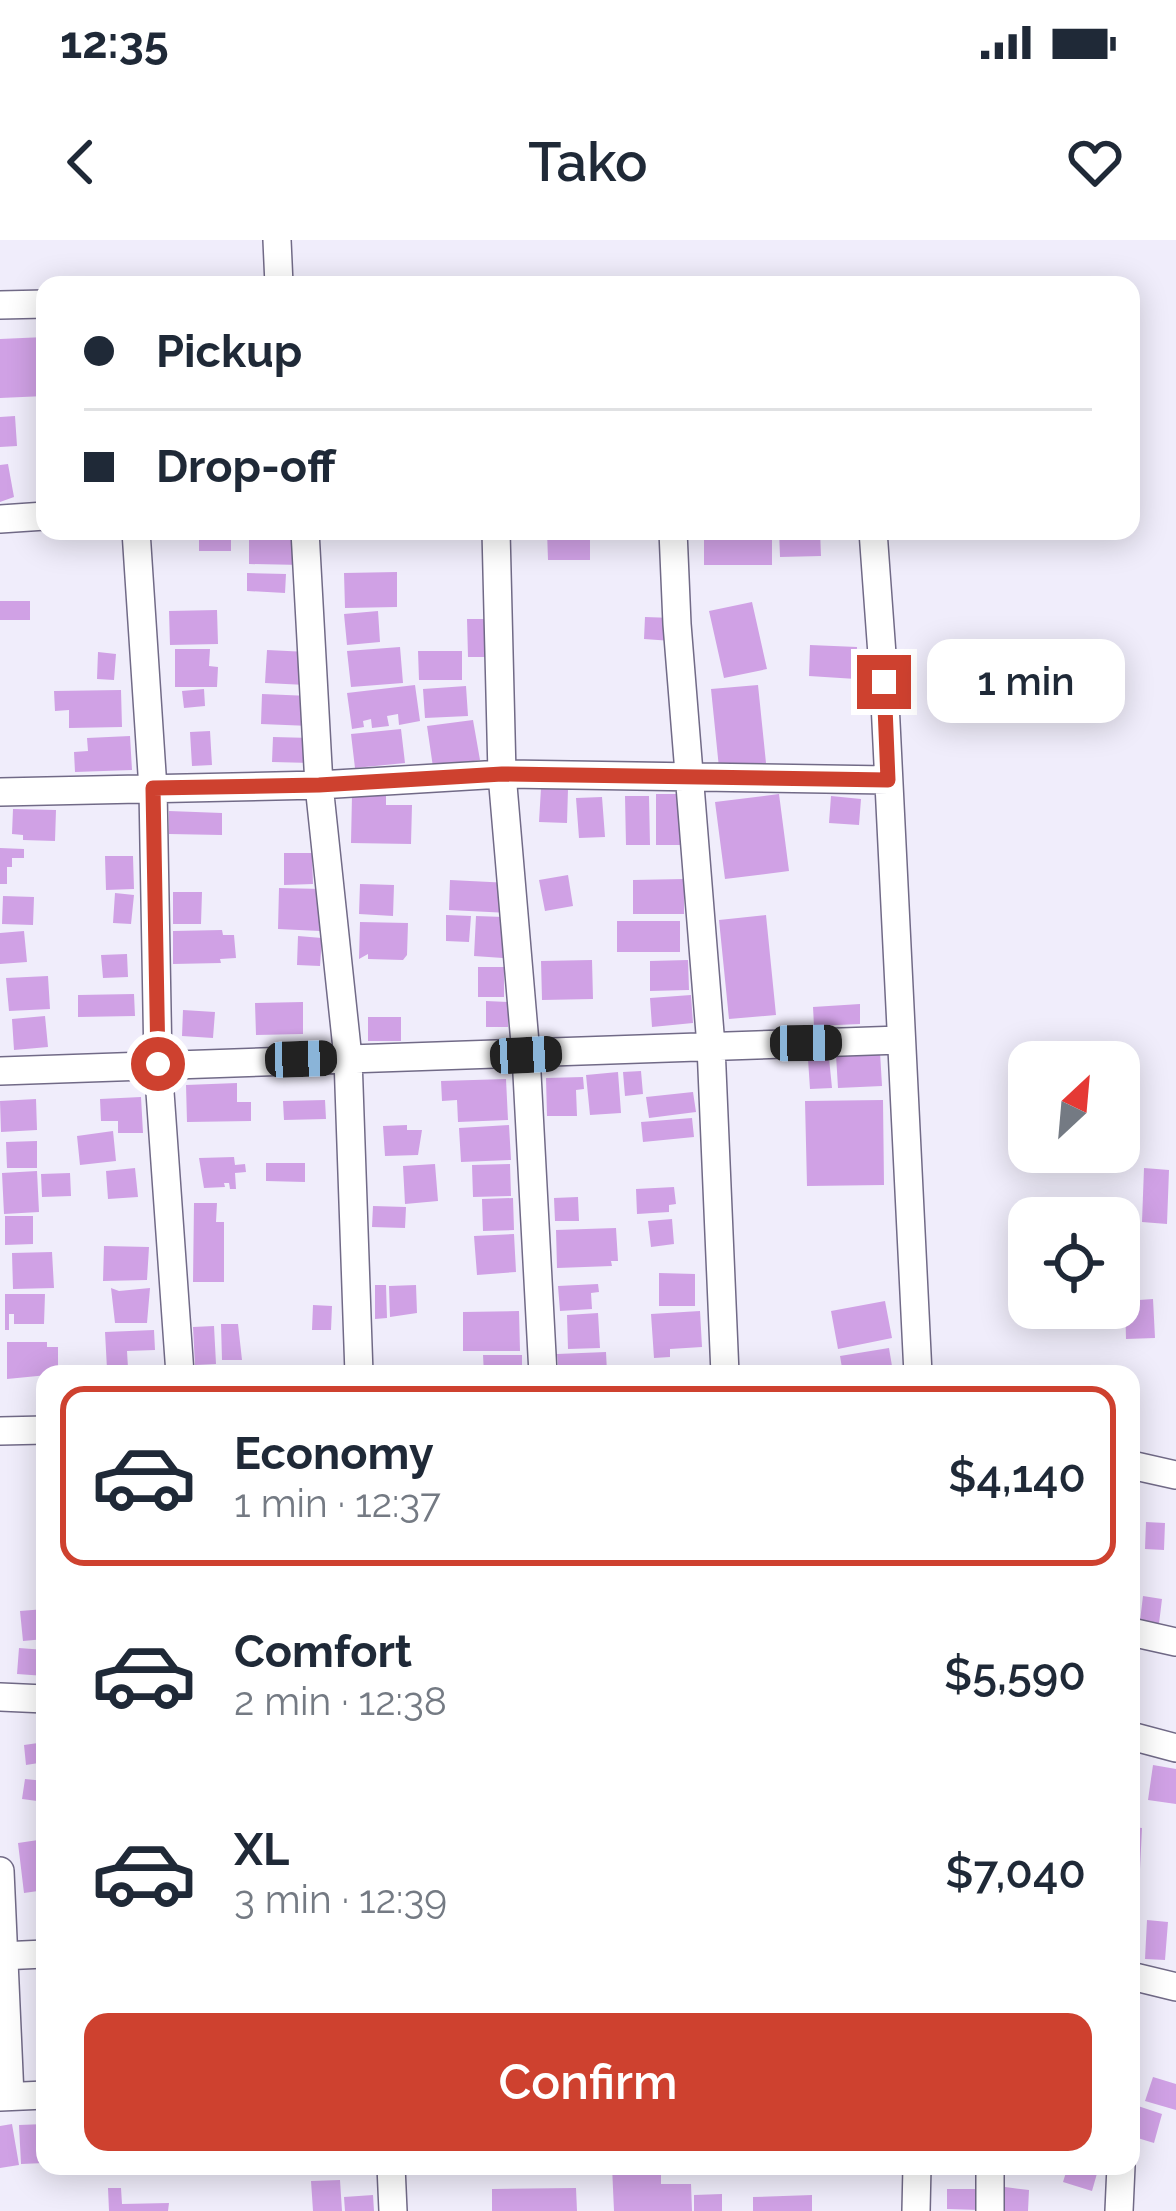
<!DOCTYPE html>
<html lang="en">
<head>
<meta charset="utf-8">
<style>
	body { margin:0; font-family:Raleway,sans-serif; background:#f6f6f7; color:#1f2937; height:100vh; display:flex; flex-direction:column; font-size:45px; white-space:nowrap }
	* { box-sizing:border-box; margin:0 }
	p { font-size:39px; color:#747a83 }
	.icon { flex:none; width:66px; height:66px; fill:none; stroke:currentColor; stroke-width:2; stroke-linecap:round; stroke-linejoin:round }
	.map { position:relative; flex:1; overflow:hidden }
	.side { position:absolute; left:36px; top:1125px; width:1104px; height:810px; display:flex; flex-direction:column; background:#fff; border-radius:24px; box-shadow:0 6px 30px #0003 }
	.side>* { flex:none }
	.guide { position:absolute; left:36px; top:36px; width:1104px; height:264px; border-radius:24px; box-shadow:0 6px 30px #0003; display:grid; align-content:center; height:264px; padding:0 48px; background:#fff }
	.needle { width:78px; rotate:26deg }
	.buttons { position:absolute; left:1008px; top:801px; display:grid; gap:24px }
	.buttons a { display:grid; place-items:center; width:132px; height:132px; border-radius:24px; background:#fff; box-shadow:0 6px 30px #0003; font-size:60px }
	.end { position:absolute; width:54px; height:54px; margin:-27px; border:15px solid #ce412f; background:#fff; box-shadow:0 0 0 6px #fff }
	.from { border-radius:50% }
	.bubble { position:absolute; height:84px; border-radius:24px; background:#fff; box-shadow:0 6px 30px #0003; font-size:39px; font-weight:600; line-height:84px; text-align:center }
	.car { position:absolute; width:36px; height:72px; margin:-36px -18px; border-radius:15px; box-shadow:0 0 9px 3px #0007; background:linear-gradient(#222 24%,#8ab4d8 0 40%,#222 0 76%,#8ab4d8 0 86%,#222 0) }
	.guide b { display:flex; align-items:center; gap:42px; height:114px; font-size:45px }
	.guide b+b { border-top:3px solid #e0e1e3 }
	.guide i { width:30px; height:30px; background:#1f2937 }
	ul { padding:21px 0 0; list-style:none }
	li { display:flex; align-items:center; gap:36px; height:180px; margin:0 24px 18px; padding:0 24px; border:6px solid transparent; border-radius:24px }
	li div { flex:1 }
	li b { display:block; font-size:45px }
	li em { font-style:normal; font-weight:600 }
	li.active { border-color:#ce412f }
	li>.icon { width:108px; height:108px; stroke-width:1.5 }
	.button { display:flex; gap:24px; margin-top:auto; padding:24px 48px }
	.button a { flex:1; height:138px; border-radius:24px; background:#ce412f; color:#fff; font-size:48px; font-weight:600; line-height:138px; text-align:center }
	.status { display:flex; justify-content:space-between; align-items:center; height:84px; padding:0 60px; background:#fff; direction:ltr }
	.status svg { height:33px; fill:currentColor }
	header { display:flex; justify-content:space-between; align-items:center; height:156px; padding:0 48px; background:#fff; font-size:54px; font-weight:600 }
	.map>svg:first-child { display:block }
	.building { fill:#d0a1e5 }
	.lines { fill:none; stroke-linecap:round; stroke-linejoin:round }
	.minor-casing { stroke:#716a87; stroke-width:30 }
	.minor { stroke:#fff; stroke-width:27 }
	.route { stroke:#ce412f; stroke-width:15 }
</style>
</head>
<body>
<div class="status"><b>12:35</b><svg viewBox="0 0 49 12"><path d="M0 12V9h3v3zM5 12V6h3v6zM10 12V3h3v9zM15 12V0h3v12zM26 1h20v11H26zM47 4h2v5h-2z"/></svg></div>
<header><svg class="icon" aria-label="back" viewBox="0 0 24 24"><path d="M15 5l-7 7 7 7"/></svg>Tako<svg class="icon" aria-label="heart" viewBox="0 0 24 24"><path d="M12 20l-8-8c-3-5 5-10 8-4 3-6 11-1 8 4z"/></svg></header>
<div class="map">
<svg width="1176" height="1971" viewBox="0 0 1176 1971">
	<rect width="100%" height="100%" fill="#f0edfb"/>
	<path class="building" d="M45,97V156L0,158V99Z
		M15,176L17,206L0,207V177Z
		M8,224L14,257L0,262V225Z
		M199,291H231V311H199Z
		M249,291H302V325L249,324Z
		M547,291H590V320H548Z
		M704,291H772V325H704Z
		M779,291H820L821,316L780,317Z
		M397,332V367L345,368L344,333Z
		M247,333L286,334L285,353L247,351Z
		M0,361H30V380H0Z
		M752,362L767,429L724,438L709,371Z
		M217,370L218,404L170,405L169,371Z
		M378,371L380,402L347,405L344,374Z
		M645,377L673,378L672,401L644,399Z
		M467,379H485L486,417H468Z
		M810,405L857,407L856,439L809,436Z
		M400,407L403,443L351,447L347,411Z
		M175,409H210L209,426L218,427L217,447H175Z
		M267,410L308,412L306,445L265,443Z
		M418,411H462V440H419Z
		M98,412L116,414L114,440L97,439Z
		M415,445L420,481L399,485L398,474L387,476L389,486L372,488L371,479L363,481L364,487L352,489L347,453Z
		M758,445L766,523L719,528L711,449Z
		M466,446L468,476L425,478L423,449Z
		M204,449L205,466L184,468L182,451Z
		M121,450L122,487L69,488V470L55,471L54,451Z
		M262,454L310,456V486L261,484Z
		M473,480L480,520L433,527L427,486Z
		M401,489L405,523L355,528L351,494Z
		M210,491L212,525L192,526L190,492Z
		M130,496L132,530L75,532L74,512L88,511L87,498Z
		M273,497L312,498V523L272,522Z
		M541,548L568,549L567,583L539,582Z
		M656,554H683L684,605H656Z
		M779,554L789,631L725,639L715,562Z
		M352,555L386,556V565H412L411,604L351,603Z
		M625,556H649L650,605H626Z
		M831,556L861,559L859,585L829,583Z
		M602,557L605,597L579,598L576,558Z
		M13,569L56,570L55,601L23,600V595L12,594Z
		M169,571L222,573V595L169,594Z
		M0,608L24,609V618H12V627H7V644H0Z
		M284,613H312L313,644L284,645Z
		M105,616H133L134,649L106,650Z
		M568,635L573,666L545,671L539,640Z
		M684,639V674H633V640Z
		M450,640L510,643L509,673L449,670Z
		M360,644L394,645L393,676L359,674Z
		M279,648L322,649L320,691L278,689Z
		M173,652H202L201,684H173Z
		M115,653L134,655L131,684L113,683Z
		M3,656L34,657L33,685L2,684Z
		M446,675L471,676L469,702L446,701Z
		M766,675L776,775L729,779L719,680Z
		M476,676L504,677L503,718L474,716Z
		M617,681H680V712H617Z
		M360,682L408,683L407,715L403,720L368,719V714L359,719Z
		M222,690L223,695H234L236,718L220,719L221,723L173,724V691Z
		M24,691L27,722L0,724V693Z
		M298,696L322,698L320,726L297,725Z
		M127,714L128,737L103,738L101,715Z
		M592,720L593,759L542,760L541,721Z
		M688,720L689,750L650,751V721Z
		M478,727H504V757H478Z
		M48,736L50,769L9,771L6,738Z
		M134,754L135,776L78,777V755Z
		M691,755L693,783L652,787L650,758Z
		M486,761L508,762V787H486Z
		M303,762V794L256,795L255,763Z
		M860,764V784L814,786L813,767Z
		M183,770L215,772L213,798L182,796Z
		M45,776L48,807L14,810L12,779Z
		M368,777H401V801H368Z
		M880,812L882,846L838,848L836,815Z
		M829,818L832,848L810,849L808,819Z
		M641,831L643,854L625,856L623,832Z
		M618,832L621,873L590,875L586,835Z
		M583,837L584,849L576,850L577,876H547L546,838Z
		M506,839L508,880L458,882L457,860L442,861L441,841Z
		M237,843V862H251V881L187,882L186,845Z
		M693,852L696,872L649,878L646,857Z
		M141,857L143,893H118V881H101L100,859Z
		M36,859L37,890L1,892L0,861Z
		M325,860L326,879L284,880L283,861Z
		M883,860L884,945L807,946L805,861Z
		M692,878L694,897L643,902L641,882Z
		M407,885V890H422L418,915L385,916L383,886Z
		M509,885L511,920L461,922L459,888Z
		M113,891L116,921L80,925L77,896Z
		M37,901V928H7L6,902Z
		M234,917L235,925L245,924L246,932L235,933L236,949H230L229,943H224L225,947L204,948L199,918Z
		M266,923H305V942L266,941Z
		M435,924L438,961L405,964L403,926Z
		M510,924L511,956L473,957L472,925Z
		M135,928L138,957L108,959L106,931Z
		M1144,928L1169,930L1167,984L1142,982Z
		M37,931L39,972L4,974L2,933Z
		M70,933L71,956L42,957L41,934Z
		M674,947L676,964L669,965V972L637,974L636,949Z
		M578,957L579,981H555L554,958Z
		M513,958L514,990L483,991L482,959Z
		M194,963H217L216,982H224V1042H193Z
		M373,966L406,967L405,988L372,987Z
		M5,976H33V1004L5,1005Z
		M672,979L674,1004L651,1007L648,981Z
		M616,988L618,1021H611L612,1026L557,1028L556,990Z
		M514,994L516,1032L477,1035L474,996Z
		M104,1006L149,1007L147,1040L103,1041Z
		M52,1012L54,1048L13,1049L12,1013Z
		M659,1033L695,1034V1066H659Z
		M598,1044L599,1052L591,1053L592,1069L560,1071L558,1046Z
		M375,1045H386L387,1078L375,1079Z
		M416,1045L417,1073L390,1077L389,1046Z
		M111,1048L119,1051L150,1048L147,1083H115Z
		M5,1054H45L44,1084H14V1074H9V1090H5Z
		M1153,1059L1155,1098L1126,1099L1125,1061Z
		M885,1061L892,1098L838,1109L831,1071Z
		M313,1065L332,1066L331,1090H312Z
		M519,1071L520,1111H463V1072Z
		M700,1071L702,1107L670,1109V1117L654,1118L651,1074Z
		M598,1073L600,1108L568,1109L567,1075Z
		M221,1084H238L242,1120H222Z
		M214,1086L216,1124L195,1125L193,1087Z
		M154,1090L155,1110L127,1111L128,1128L107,1129L105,1092Z
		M7,1102H47V1107H58V1134L7,1139Z
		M889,1108L893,1132L843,1134L840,1116Z
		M606,1112L607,1132L559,1133L557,1114Z
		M483,1115H522V1134H484Z
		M1146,1282L1165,1283L1164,1310L1145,1309Z
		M1143,1356L1162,1359L1158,1392L1139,1389Z
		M45,1369V1399L23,1401L20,1371Z
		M19,1408L45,1410V1436L17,1434Z
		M45,1502V1522L26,1525L24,1505Z
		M1153,1525L1176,1529V1564L1148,1560Z
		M25,1539L45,1541V1562L22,1559Z
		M1131,1587L1142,1588L1140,1629H1131Z
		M45,1599V1650L24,1653L18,1603Z
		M1147,1680L1168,1682L1165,1720L1145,1719Z
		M1153,1837L1176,1844V1870L1145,1861Z
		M1132,1864L1162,1874L1154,1903L1131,1896Z
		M12,1884L19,1925L0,1928V1886Z
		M45,1884V1923L21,1924L19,1885Z
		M612,1926H661V1944H691L692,1971H614Z
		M1068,1926L1098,1930L1092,1951L1063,1942Z
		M340,1940L342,1971H313L311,1941Z
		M1005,1947L1029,1950L1028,1971H1003Z
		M108,1948H121L122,1964L169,1963L168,1971H109Z
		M576,1948L577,1971H492V1949Z
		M947,1949H980V1970L947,1969Z
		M722,1954V1971H694V1955Z
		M373,1955L374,1971H345L344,1957Z
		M812,1955V1971H753V1957Z"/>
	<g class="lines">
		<defs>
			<path id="minor" d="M277,0L279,45
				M0,65L45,64
				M0,279L45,276
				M136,291L153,549L158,824L180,1134
				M305,291L319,545L348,818L359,1134
				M496,291L502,534L526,815L543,1134
				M673,291L677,384L711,806L725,1134
				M873,291L884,442L918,1134
				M0,552L319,545L502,534L888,540
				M0,831L900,800
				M0,1191L45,1190
				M1131,1225L1176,1235
				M1131,1392L1176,1402
				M0,1457L45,1459
				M1131,1496L1176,1508
				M0,1631L10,1856
				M0,1716L45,1714
				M1131,1736L1176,1747
				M0,1857L45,1855
				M391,1926L393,1971
				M990,1926V1971
				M916,1971L917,1926
				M1119,1971L1121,1926"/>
		</defs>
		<use href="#minor" class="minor-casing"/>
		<use href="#minor" class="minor"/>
	</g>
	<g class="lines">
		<path class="route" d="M158,824L153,548L319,545L502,534L888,540L884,442"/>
	</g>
</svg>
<div class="buttons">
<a><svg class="needle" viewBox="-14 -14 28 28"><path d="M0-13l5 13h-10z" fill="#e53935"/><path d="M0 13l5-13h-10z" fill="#747a83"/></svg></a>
<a><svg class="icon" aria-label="locate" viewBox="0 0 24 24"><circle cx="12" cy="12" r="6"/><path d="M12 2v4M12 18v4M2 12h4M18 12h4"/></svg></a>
</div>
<i class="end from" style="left:158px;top:824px"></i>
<i class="end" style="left:884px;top:442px"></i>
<div class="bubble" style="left:927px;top:399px;width:198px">1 min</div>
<i class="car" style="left:806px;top:803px;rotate:89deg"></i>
<i class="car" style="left:526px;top:815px;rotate:87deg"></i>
<i class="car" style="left:301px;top:819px;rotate:88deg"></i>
<div class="guide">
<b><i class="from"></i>Pickup</b>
<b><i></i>Drop-off</b>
</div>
<section class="side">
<ul>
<li class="active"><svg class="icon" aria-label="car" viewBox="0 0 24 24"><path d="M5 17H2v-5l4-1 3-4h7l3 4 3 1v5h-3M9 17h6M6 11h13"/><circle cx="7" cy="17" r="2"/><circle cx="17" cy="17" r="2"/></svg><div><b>Economy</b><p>1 min · 12:37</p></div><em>$4,140</em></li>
<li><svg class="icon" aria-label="car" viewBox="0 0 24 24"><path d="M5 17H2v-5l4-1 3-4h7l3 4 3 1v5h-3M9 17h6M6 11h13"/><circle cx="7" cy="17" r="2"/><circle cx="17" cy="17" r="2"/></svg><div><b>Comfort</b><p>2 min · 12:38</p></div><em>$5,590</em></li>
<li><svg class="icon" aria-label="car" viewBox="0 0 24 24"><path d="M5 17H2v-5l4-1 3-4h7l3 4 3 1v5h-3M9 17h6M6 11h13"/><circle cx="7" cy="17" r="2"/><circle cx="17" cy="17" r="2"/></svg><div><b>XL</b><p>3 min · 12:39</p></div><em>$7,040</em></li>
</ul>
<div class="button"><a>Confirm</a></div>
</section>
</div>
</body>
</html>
